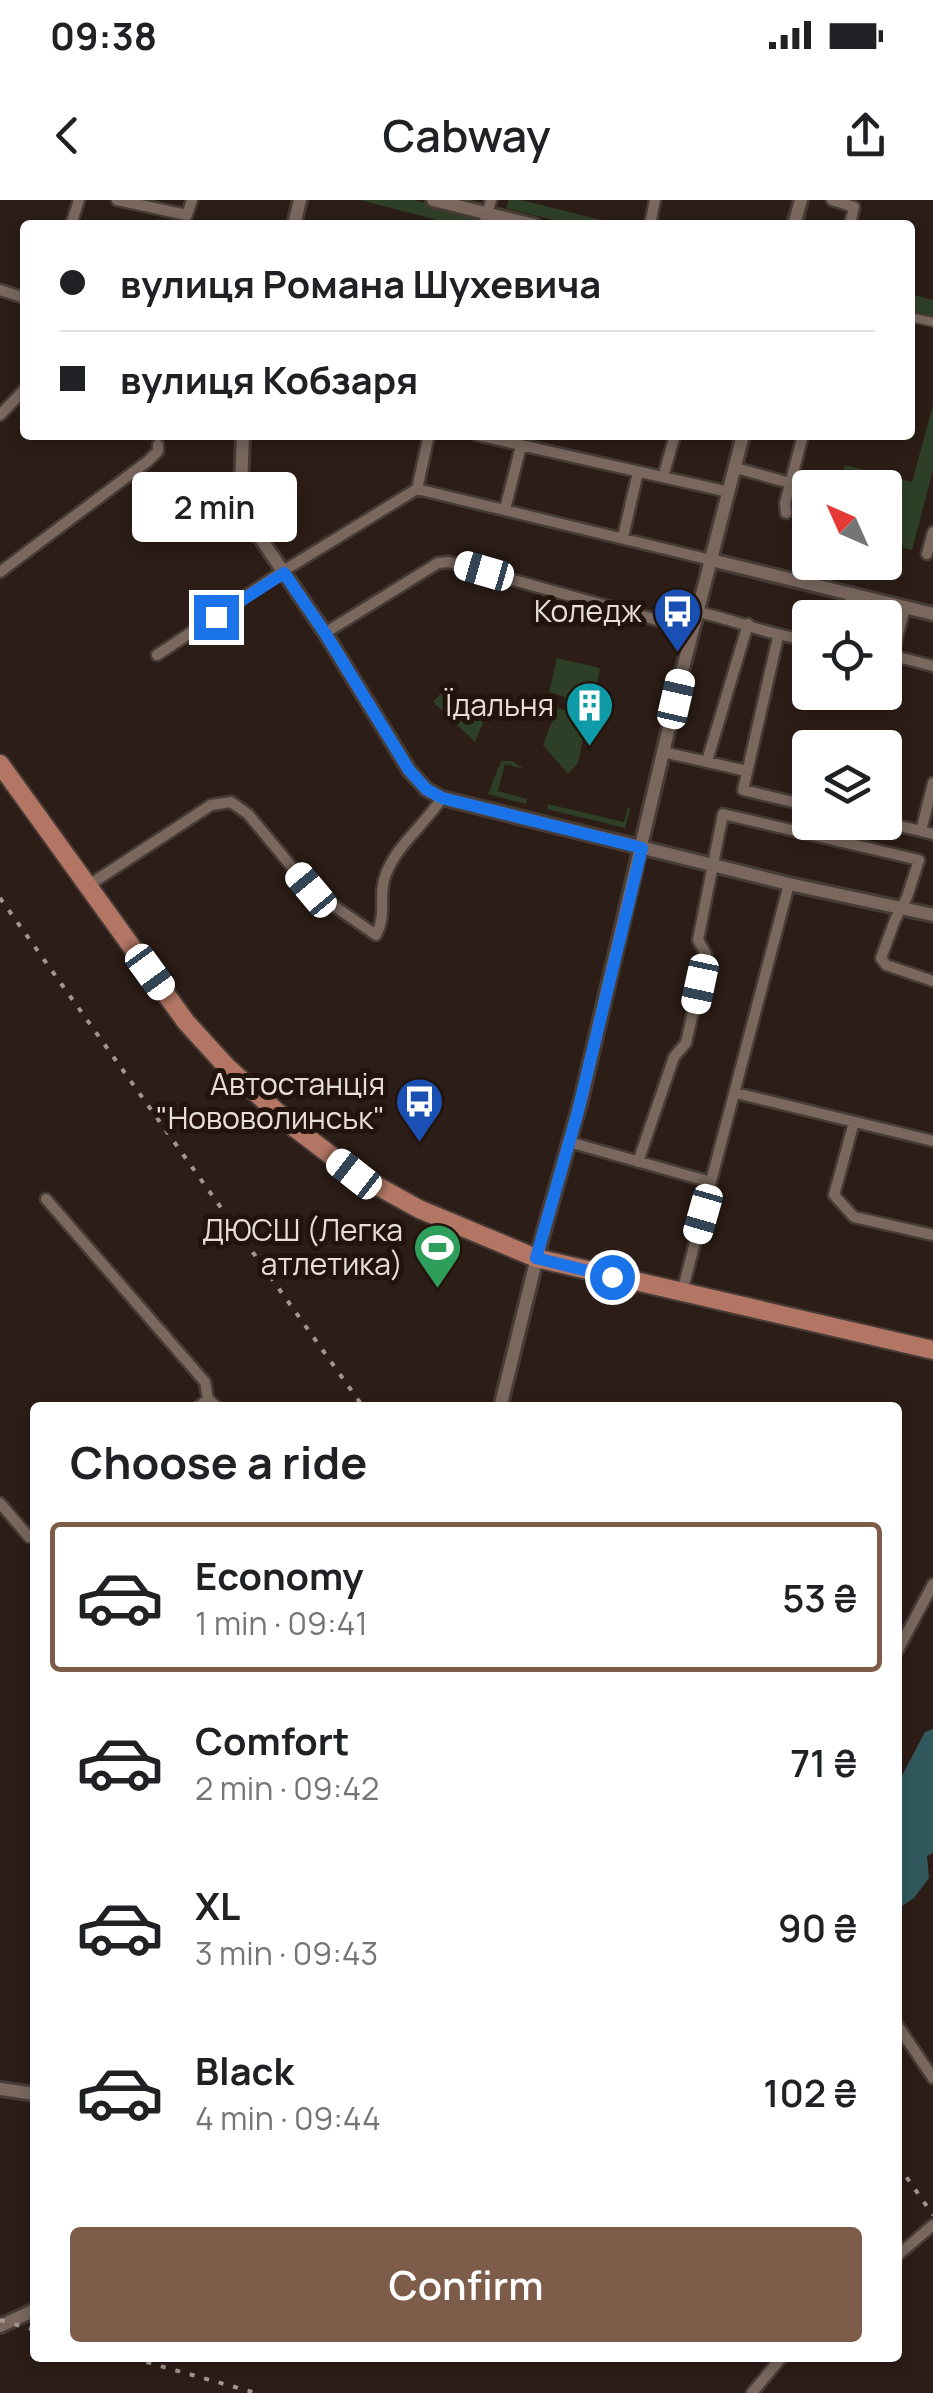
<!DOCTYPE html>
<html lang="en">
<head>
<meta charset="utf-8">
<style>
	body { margin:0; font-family:Manrope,sans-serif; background:#f6f6f6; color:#202124; height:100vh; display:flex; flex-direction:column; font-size:38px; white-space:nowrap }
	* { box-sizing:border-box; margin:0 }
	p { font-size:32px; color:#757577 }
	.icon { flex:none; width:55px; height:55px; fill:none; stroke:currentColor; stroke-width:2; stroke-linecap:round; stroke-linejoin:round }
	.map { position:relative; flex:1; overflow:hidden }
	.panel { position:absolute; left:30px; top:1202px; width:872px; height:960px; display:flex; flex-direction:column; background:#fff; border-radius:10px; box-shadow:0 5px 15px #0003 }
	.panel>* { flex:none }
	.hud { position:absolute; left:20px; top:20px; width:895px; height:220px; border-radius:10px; box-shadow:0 5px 15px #0003; display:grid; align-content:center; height:220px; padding:0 40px; background:#fff }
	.needle { width:65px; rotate:315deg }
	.fabs { position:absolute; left:792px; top:270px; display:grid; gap:20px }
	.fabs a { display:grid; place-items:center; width:110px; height:110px; border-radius:10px; background:#fff; box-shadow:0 5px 15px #0003; font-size:50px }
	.end { position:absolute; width:45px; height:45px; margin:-22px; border:12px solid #1a73e8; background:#fff; box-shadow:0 0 0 5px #fff }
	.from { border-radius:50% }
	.bubble { position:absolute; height:70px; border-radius:10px; background:#fff; box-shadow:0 5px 15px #0003; font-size:32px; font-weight:600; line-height:70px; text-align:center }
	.car { position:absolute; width:30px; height:60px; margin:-30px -15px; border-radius:12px; box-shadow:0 0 8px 2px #0007; background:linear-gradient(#fff 24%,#345 0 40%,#fff 0 76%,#345 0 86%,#fff 0) }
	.hud b { display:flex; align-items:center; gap:35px; height:95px; font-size:38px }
	.hud b+b { border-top:2px solid #e0e0e0 }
	.hud i { width:25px; height:25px; background:#202124 }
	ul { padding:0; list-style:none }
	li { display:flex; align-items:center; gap:30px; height:150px; margin:0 20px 15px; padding:0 20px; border:5px solid transparent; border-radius:10px }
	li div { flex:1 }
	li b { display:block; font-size:38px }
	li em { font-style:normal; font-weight:600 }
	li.selected { border-color:#7d5c49 }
	li>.icon { width:90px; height:90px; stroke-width:1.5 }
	h2 { padding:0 40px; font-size:45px; line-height:120px }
	.cta { display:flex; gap:20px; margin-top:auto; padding:20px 40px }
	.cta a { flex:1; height:115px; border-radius:10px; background:#7d5c49; color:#fff; font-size:40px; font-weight:600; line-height:115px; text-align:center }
	.status { display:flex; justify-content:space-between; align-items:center; height:70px; padding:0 50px; background:#fff; direction:ltr }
	.status svg { height:28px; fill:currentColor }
	header { display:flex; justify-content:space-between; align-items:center; height:130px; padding:0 40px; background:#fff; font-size:45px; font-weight:600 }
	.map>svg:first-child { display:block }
	.green { fill:#2e3f28 }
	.water { fill:#31585d }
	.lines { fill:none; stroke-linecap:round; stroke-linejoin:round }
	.pedestrian-casing { stroke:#473b36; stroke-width:12 }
	.minor-casing { stroke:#473b36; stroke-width:15 }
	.tertiary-casing { stroke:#473b36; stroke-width:18 }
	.primary-casing { stroke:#473b36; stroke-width:22 }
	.pedestrian { stroke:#7a685f; stroke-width:8 }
	.minor { stroke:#7a685f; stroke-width:10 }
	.tertiary { stroke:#7a685f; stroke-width:12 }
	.primary { stroke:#b37664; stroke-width:18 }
	.rail { stroke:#a29690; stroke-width:4; stroke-dasharray:5 10; stroke-linecap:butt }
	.route { stroke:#1a73e8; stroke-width:12 }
	.labels { text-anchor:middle; stroke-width:10; stroke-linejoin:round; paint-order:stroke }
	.poi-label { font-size:30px; fill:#e8ded8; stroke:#22140d; text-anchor:end }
</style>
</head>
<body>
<div class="status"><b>09:38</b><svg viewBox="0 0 49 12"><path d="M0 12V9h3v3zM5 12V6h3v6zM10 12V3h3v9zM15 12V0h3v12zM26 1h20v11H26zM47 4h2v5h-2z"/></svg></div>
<header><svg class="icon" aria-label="back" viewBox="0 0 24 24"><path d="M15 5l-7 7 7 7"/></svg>Cabway<svg class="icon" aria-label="share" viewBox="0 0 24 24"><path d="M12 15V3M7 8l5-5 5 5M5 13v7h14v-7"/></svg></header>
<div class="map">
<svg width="933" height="2193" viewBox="0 0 933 2193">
	<rect width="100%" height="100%" fill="#2c1d16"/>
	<path class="green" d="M360,0H414L474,17L472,25H456Z
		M509,0H521L621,25H573L506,8Z
		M910,94L933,100V116L910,111Z
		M933,205V270L912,350L885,343V288L839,287L845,265L912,282Z
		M557,458L600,468L595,494L608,497L605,512L564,503L565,497L549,492Z
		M444,490L462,497L483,523L475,542L433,502Z
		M557,508L582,515L581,519L587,520L578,563L568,574L543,545Z
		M501,561H512L524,569L505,564L498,591L527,599L526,604L488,594Z
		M548,604L624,622L628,606L630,610L625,628L547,609Z"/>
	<path class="water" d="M933,1529V1653L927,1656L929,1678L914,1698L898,1709V1583L925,1532Z"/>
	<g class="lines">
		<defs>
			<path id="pedestrian" d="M910,117L933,122"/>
			<path id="minor" d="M117,0L187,15L192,0
				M832,0L854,7L850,25
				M71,25L79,0
				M484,25L491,0
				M650,25L655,0
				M0,90L25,98
				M0,215L25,189
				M477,235L729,292
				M736,268L790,283
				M663,277L675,235
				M417,289L711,360
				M505,309L521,246
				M786,313L785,303L803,235
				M623,337L638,272
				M927,354L933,332
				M0,372L148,261L158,251V245
				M698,412C736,420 771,436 810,440
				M845,418L852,393
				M325,433L438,363L449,362L693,430
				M778,437L743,590L810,606
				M886,454L933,466
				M157,455L288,368L417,289L429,235
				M892,456L905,407
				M663,552L747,571
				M707,561L748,424
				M883,622L933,634
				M921,631L933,583
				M89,685L211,605L231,602L248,614L311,690L376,735C388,712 377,696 386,674C397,645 425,624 442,598
				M736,893L933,941
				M854,922L834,995L854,1017L933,1035
				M569,942L711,982
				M638,962L674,857L686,843L706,754L698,740L723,614L919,660L907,697L895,720L881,758L886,765L933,781
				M46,999L205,1182L208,1199
				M682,1092L789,684
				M197,1208L208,1199L218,1208
				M0,1303L29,1337L35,1333
				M898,1450L933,1384
				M898,1826L933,1878
				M898,2055L933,2025
				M752,2193L781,2158"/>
			<path id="tertiary" d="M433,0L534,25
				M294,25L300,0
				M794,25L801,0
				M243,235L241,287L257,333L325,433L409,570L426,589L442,598L789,684L933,715
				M711,360L933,414
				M500,1208L541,1041L581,900L682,472L743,235
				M0,1889L35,1894
				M0,2126L35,2110"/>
			<path id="primary" d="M0,564L186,822L227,867L295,928L354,973L419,1009L536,1058L933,1150"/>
		</defs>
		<use href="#pedestrian" class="pedestrian-casing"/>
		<use href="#minor" class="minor-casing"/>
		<use href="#tertiary" class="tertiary-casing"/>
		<use href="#primary" class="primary-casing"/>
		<use href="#pedestrian" class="pedestrian"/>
		<use href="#minor" class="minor"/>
		<use href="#tertiary" class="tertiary"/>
		<use href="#primary" class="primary"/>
		<path class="rail" d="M0,698L364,1208
			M898,1965L933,2015
			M0,2120L35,2130
			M132,2158L256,2193"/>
	</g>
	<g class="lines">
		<path class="route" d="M216,417L284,373L325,433L409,570L426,589L442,598L642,648L577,915L536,1058L612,1077"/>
	</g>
	<defs>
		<symbol id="bus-pin" viewBox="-11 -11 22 30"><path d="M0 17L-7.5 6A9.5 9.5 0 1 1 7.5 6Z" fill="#1a4fb4" stroke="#22140d"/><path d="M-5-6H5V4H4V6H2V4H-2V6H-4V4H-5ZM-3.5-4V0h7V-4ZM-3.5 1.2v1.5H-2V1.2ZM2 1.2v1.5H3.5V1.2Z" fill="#fff"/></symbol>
		<symbol id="building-pin" viewBox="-11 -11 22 30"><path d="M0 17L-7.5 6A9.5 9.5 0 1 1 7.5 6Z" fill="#0f9aa8" stroke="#22140d"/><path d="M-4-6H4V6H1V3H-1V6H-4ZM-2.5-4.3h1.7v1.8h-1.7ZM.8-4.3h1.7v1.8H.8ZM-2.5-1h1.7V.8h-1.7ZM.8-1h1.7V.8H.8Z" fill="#fff"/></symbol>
		<symbol id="stadium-pin" viewBox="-11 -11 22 30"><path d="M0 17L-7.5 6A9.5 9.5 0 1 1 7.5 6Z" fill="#2e9e5b" stroke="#22140d"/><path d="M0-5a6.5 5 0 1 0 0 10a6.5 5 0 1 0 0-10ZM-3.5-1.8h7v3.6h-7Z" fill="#fff"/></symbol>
	</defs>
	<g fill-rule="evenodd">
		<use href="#bus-pin" x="650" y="384" width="55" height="75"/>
		<use href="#building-pin" x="562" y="478" width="55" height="75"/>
		<use href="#bus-pin" x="392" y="874" width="55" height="75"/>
		<use href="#stadium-pin" x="410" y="1020" width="55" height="75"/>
	</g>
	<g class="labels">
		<g class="poi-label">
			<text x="642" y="422">Коледж</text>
			<text x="554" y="516">Їдальня</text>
			<text x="385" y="895">Автостанція<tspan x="385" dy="34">"Нововолинськ"</tspan></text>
			<text x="403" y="1041">ДЮСШ (Легка<tspan x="403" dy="34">атлетика)</tspan></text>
		</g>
	</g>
</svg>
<div class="fabs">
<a><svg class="needle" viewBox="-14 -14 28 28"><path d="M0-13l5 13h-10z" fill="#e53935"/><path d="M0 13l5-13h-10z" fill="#757577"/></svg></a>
<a><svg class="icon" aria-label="locate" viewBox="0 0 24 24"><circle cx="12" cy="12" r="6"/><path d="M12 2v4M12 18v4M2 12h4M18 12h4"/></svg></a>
<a><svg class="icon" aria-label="layers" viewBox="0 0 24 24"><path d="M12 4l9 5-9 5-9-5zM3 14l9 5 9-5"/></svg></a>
</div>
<i class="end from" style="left:612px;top:1077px"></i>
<i class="end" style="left:216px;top:417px"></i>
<div class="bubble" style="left:132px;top:272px;width:165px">2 min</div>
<i class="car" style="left:484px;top:371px;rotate:286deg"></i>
<i class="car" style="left:676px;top:499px;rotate:13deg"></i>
<i class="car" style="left:311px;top:690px;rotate:320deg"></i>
<i class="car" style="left:150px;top:772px;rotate:144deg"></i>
<i class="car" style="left:700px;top:784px;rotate:192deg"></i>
<i class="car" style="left:354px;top:974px;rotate:308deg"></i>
<i class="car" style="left:703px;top:1014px;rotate:196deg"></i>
<div class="hud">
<b><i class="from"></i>вулиця Романа Шухевича</b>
<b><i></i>вулиця Кобзаря</b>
</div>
<section class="panel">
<h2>Choose a ride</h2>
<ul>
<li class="selected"><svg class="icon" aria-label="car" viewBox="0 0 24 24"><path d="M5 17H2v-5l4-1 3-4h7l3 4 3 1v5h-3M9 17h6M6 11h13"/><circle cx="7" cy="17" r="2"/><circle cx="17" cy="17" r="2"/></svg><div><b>Economy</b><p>1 min · 09:41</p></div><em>53 ₴</em></li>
<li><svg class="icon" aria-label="car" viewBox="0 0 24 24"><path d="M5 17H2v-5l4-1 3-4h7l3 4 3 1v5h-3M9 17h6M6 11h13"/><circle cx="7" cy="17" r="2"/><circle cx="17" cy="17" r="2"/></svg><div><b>Comfort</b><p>2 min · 09:42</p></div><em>71 ₴</em></li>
<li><svg class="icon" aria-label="car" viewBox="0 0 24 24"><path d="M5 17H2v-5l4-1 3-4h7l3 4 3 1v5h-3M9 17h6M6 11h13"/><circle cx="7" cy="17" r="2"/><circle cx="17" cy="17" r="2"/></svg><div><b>XL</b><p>3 min · 09:43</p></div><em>90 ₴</em></li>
<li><svg class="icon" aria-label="car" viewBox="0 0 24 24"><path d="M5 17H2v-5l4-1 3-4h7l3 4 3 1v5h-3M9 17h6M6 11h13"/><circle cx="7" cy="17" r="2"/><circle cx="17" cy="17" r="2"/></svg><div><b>Black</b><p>4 min · 09:44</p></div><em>102 ₴</em></li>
</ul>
<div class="cta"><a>Confirm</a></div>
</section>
</div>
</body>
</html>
